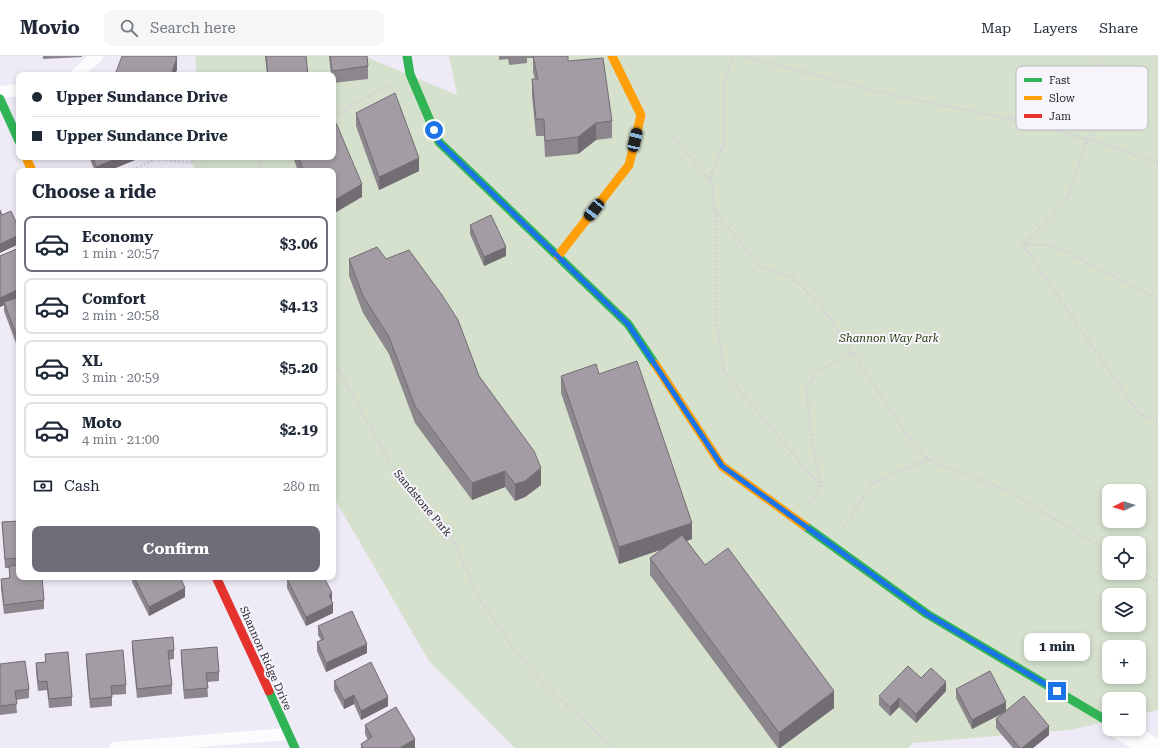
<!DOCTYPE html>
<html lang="en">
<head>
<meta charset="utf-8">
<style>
	body { margin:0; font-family:"Roboto Serif",serif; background:#f6f6f7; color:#1f2937; height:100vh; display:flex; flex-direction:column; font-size:15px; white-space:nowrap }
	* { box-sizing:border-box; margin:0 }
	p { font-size:13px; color:#747a83 }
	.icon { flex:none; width:22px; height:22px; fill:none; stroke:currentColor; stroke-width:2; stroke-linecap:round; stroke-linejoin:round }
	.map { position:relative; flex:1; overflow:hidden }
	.panel { position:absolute; left:16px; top:112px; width:320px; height:412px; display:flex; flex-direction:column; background:#fff; border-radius:8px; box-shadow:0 2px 6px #0003 }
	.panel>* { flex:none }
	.guide { position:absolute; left:16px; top:16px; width:320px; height:88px; border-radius:8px; box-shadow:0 2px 6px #0003; display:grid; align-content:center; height:88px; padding:0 16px; background:#fff }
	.needle { width:26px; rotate:265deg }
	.fabs { position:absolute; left:1102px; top:428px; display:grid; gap:8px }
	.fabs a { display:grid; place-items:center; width:44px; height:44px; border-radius:8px; background:#fff; box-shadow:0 2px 6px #0003; font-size:20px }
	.end { position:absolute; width:18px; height:18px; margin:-9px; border:5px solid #1a73e8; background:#fff; box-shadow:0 0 0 2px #fff }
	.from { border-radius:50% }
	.bubble { position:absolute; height:28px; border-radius:8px; background:#fff; box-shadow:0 2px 6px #0003; font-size:13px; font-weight:700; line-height:28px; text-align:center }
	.car { position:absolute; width:12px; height:24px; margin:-12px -6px; border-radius:5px; box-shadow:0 0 3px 1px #0007; background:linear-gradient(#222 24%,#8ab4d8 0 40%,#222 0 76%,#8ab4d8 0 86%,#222 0) }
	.guide b { display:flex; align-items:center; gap:14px; height:38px; font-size:15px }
	.guide b+b { border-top:1px solid #e0e1e3 }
	.guide i { width:10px; height:10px; background:#1f2937 }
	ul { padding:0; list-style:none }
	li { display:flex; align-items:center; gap:12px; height:56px; margin:0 8px 6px; padding:0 8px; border:2px solid #e0e1e3; border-radius:8px }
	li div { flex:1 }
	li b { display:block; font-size:15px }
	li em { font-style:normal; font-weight:700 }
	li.current { border-color:#716d78 }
	li>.icon { width:36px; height:36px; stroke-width:1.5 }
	h2 { padding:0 16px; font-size:18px; line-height:48px }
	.pay { display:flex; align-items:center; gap:10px; height:44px; padding:0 16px; font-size:15px }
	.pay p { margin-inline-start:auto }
	.action { display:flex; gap:8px; margin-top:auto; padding:8px 16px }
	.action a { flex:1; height:46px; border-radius:8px; background:#716d78; color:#fff; font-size:16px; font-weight:700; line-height:46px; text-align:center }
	header { display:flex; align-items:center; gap:24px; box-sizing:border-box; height:56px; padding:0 20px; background:#fff; border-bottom:1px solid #e0e1e3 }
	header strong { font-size:19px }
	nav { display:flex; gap:22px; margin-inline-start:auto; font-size:14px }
	.search { width:280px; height:36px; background:#f6f6f7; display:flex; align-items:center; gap:10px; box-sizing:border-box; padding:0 14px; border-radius:8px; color:#747a83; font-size:15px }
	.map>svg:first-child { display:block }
	.green { fill:#d5e1cd; fill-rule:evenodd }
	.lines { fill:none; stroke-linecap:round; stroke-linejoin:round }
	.path { stroke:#d3d1d6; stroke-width:2.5; stroke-dasharray:2 2; stroke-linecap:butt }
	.lane { stroke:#fcfcfe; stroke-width:12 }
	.street { stroke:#fcfcfe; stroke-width:22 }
	.fast { stroke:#30b455; stroke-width:9 }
	.slow { stroke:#ff9f0a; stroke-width:9 }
	.jam { stroke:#e5322d; stroke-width:9 }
	.wall { fill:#8c868d }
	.shaded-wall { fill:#726d73 }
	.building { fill:#a39ca4; stroke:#726d73 }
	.route { stroke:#1a73e8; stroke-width:5 }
	.labels { text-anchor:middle; stroke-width:4; stroke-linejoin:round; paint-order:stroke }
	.park-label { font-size:11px; font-style:italic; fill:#1d3400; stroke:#f7f5fb }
	.street-label { font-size:11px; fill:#2d2934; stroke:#f7f5fb }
	.key { fill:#f7f5fb; stroke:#bab8bf; stroke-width:1 }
	.key-label { font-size:11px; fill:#2d2934 }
</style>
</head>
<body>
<header>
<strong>Movio</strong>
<div class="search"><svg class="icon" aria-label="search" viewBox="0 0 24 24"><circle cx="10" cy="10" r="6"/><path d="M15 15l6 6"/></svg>Search here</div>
<nav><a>Map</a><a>Layers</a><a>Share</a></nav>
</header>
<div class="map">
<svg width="1158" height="692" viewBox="0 0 1158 692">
	<rect width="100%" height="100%" fill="#eeeaf6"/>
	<path class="green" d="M195,0H364L457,39L449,0H1158V654L1139,658V643H1109V665L1070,674L913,687L908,692H515L429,605L333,440V115H196L189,101H333V19H197ZM1109,435H1139V465H1109ZM1109,487H1139V517H1109ZM1109,539H1139V569H1109ZM1109,591H1139V621H1109Z"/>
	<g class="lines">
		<path class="path" d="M732,0L724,27V89L711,118L715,155L759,209L793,222L823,252L912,387L928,403L954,415L1005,433L1109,496
			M743,0L884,37L1024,66L1088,83L1158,107
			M1092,0L1100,4L1107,44L1088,83L1068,142L1023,189L1137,356L1158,366
			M333,60L388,29L392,28
			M671,78L711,126
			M129,115L156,103L196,107L203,115
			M258,115L261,101
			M715,156V256L724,316L821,431
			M1023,189H1053L1158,243
			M333,304L396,417L451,478L478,541L515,595L543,627L613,692
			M809,447L821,431L811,380L806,331L818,315L854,296
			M843,472L873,427L928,403
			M1139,514L1158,526"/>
		<path class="lane" d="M76,19L97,0
			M0,36L19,34
			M115,692L288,678"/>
		<path class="street" d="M1121,673L1153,692"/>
		<path class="fast" d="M407,0L410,18L439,86L628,268L655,308
			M0,43L19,85
			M805,470L927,558L1109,666
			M269,635L295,692"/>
		<path class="slow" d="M26,101L32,115
			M558,200L629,109L641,59L612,0
			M655,308L722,410L805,470"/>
		<path class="jam" d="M216,521L269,635"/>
	</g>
	<path class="wall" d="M43,0H82V1L43,3Z
		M265,0H306L308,19H267Z
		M329,0H367L368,10V23L333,27V19H331Z
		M499,0H568V5L612,65V82L596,84L578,98L545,101L544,80H536L532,40V23H535L533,16V2H527V7L509,9L508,3L499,4Z
		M356,57L419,115L379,134L356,70Z
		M89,101H135V104L108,115H95Z
		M293,101H333L362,141L333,115H298Z
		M470,169L506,200L484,210L470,178Z
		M19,192V289L17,290L4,255V249L0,251V200Z
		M349,203L479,320L541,429L525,441L515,445L505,431L472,444L415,367L389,298L363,257L349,220Z
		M599,318L692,483L687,485L705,509L834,652L780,692H778L650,519V502L663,493L619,508L561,337V320Z
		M19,465V521L44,544V553L4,558L1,532V523H9V512H5L2,466Z
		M132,521H180L185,541L149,560L132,526Z
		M287,523L332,546L333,557L306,570L287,532Z
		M318,570L367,597L326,616L317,595V586L321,584L318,579Z
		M132,585L174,594V603L169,604L172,629V638L137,642L132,594Z
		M181,594L219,616V625L207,626L208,641L184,643L181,603Z
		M45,598L72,641V650L49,652L47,634L38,635L36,616V607L45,606Z
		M86,598L126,629V638L112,639V650L90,652L86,606Z
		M0,608L29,633V642L16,644L17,657L0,659Z
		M921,622L946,635L916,667L899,651L890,660L879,649V640Z
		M334,625L388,650L361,664L354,648L344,653L334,634Z
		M956,633L1006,655L1049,679L1033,692H1013L996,672V663L1006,656L972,673L956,642Z
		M365,669L415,692H361V688L368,684L365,678Z"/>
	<path class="shaded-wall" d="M177,1V14L175,19H171Z
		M596,67V84L578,98V81Z
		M120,101H135V104L108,115H96V111Z
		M419,102V115L379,134V121Z
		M362,128V141L333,158V145Z
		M19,179V188L0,197V188Z
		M506,191V200L484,210V201Z
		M19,233V242L4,246V249L0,251V242Z
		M19,280V289L17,290V281Z
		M541,412V429L525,441L515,445V428Z
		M505,415V431L472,444V427Z
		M692,467V483L619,508V491Z
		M185,532V541L149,560V551Z
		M332,537V546L329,539Z
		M333,548V557L306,570V561Z
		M367,588V597L326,616V607Z
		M946,626V635L916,667V658Z
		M834,635V652L780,692H779V677Z
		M354,639V648L344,653V644Z
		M388,641V650L361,664V655Z
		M899,642V651L890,660V651Z
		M1006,646V655L972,673V664Z
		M1049,670V679L1033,692H1022Z
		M415,683V692H400Z"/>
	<path class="building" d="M122,0H174L177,1L171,19H115Z
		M266,0H306L308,19H268Z
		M330,0H367L368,10L332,15Z
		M533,0H568V5L603,2L612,65L596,67L578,81L545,85L544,63H536L532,23H538Z
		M395,37L419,102L379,121L356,57Z
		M336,67L362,128L333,145V115H304L298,101H333V68Z
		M93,101H120L96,111Z
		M0,154L2,159L11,155L19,173V179L0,188Z
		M491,159L506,191L484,201L470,169Z
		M377,191L386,203L409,194L442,239L458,264L479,320L534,395L541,412L525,425L515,428L505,415L472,427L415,350L389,281L363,240L349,203Z
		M19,192V233L0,242V200Z
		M19,241V280L17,281L4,246Z
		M637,305L692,467L619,491L561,320L596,308L599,318Z
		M19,465V502L5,503L2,466Z
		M682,479L705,509L728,492L834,635L779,677L650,502Z
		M19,509V521H42L44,544L4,549L1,523L10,522L9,510Z
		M134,521H180L185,532L149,551Z
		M291,521H324L332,537L329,539L333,548L306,561L287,523Z
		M352,555L367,588L326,607L317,586L324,583L318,570Z
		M173,581L174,594L168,595L172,629L137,633L132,585Z
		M217,591L219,616L206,617L208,632L184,634L181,594Z
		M123,594L126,629L111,630L112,641L90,643L86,598Z
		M68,596L72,641L49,643L47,625L38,626L36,607L46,606L45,598Z
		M25,605L29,633L15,635L17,648L0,650V608Z
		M371,606L388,641L361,655L354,639L344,644L334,625Z
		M908,610L921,622L931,612L946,626L916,658L899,642L890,651L879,640Z
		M990,615L1006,646L972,664L956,633Z
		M1024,640L1049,670L1022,692H1020L996,663Z
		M396,651L415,683L400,692H363L361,688L372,681L365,669Z"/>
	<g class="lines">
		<path class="route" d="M434,74L439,86L628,268L722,410L927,558L1057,635"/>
	</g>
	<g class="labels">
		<g class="park-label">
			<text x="889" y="286">Shannon Way Park</text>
		</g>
		<g class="street-label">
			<text transform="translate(423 447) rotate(50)" y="4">Sandstone Park</text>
			<text transform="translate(266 602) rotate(66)" y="4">Shannon Ridge Drive</text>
		</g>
	</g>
	<rect x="1016" y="10" width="132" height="64" rx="6" class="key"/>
	<rect x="1024" y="22" width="18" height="4" fill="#30b455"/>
	<rect x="1024" y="40" width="18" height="4" fill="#ff9f0a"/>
	<rect x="1024" y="58" width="18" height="4" fill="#e5322d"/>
	<g class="key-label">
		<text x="1049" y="28">Fast</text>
		<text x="1049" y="46">Slow</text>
		<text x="1049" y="64">Jam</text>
	</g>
</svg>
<div class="fabs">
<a><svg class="needle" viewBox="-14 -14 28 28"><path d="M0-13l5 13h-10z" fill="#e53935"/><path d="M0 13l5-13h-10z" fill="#747a83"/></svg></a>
<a><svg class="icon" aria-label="locate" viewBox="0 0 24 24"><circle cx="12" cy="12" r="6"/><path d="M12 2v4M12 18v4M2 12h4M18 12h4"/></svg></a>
<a><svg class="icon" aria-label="layers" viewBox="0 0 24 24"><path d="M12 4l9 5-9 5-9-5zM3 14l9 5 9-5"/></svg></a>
<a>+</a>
<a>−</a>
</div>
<i class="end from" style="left:434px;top:74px"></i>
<i class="end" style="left:1057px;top:635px"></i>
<div class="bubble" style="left:1024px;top:577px;width:66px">1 min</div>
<i class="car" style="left:635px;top:84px;rotate:13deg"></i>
<i class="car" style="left:594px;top:154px;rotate:218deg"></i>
<div class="guide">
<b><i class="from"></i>Upper Sundance Drive</b>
<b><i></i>Upper Sundance Drive</b>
</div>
<section class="panel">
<h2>Choose a ride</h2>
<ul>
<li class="current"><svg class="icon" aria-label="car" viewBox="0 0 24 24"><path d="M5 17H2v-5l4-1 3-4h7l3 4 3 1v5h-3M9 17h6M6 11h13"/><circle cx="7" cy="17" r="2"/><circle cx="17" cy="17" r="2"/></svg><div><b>Economy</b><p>1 min · 20:57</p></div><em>$3.06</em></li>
<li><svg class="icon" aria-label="car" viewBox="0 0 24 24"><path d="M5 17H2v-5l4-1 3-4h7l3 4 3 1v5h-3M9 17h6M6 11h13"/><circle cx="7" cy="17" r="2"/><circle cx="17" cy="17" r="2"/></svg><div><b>Comfort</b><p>2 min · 20:58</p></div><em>$4.13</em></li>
<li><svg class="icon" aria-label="car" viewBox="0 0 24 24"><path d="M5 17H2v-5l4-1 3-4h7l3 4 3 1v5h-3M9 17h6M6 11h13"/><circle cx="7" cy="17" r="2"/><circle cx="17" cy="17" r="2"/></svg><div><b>XL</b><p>3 min · 20:59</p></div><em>$5.20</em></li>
<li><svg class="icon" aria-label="car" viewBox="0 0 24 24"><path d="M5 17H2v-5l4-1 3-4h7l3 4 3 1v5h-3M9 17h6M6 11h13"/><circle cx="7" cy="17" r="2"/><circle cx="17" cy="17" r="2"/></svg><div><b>Moto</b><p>4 min · 21:00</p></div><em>$2.19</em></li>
</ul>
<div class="pay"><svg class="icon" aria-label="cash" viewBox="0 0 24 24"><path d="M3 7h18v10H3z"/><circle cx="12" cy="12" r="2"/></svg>Cash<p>280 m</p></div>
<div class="action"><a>Confirm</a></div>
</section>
</div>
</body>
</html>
